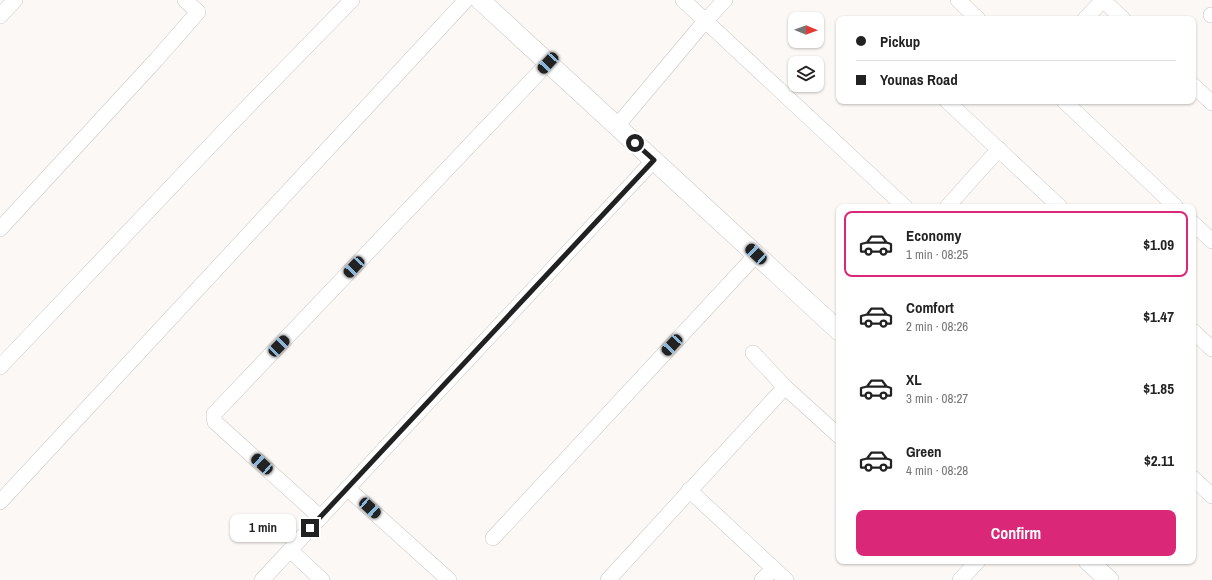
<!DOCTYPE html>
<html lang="en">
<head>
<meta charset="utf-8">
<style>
	body { margin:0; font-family:"Archivo Narrow",sans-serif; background:#f6f6f6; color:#222; height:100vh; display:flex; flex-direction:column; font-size:15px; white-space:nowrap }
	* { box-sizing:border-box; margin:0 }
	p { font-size:13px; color:#767676 }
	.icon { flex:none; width:22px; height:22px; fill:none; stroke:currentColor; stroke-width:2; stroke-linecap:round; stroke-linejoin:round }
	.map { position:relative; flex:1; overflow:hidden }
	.drawer { position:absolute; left:836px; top:204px; width:360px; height:360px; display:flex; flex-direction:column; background:#fff; border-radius:8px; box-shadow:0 1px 3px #0004 }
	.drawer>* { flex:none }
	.top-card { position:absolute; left:836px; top:16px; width:360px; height:88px; border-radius:8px; box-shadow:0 1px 3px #0004; display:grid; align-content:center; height:88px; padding:0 20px; background:#fff }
	.needle { width:26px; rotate:91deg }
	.fabs { position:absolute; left:788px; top:12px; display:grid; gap:8px }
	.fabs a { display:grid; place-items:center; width:36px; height:36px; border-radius:8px; background:#fff; box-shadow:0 1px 3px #0004; font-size:20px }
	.end { position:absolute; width:18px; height:18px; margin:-9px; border:5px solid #222121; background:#fff; box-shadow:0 0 0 2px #fff }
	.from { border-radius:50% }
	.bubble { position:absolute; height:28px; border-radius:8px; background:#fff; box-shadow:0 1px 3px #0004; font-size:13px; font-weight:700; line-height:28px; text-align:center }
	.car { position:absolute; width:12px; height:24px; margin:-12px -6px; border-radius:5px; box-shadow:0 0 3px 1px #0007; background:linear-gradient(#222 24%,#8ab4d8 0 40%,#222 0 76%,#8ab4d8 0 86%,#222 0) }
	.top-card b { display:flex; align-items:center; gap:14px; height:38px; font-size:15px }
	.top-card b+b { border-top:1px solid #e0e0e0 }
	.top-card i { width:10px; height:10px; background:#222 }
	ul { padding:7px 0 0; list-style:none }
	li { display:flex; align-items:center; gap:12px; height:66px; margin:0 8px 6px; padding:0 12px; border:2px solid transparent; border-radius:8px }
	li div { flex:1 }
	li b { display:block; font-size:15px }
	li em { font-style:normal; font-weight:700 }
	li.active { border-color:#db2777 }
	li>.icon { width:36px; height:36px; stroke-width:1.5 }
	.button { display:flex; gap:8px; margin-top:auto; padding:8px 20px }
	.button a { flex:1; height:46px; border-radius:8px; background:#db2777; color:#fff; font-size:16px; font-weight:700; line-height:46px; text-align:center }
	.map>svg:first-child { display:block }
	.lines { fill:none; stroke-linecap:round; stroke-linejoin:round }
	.minor-casing { stroke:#cac7c5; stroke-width:16 }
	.tertiary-casing { stroke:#cac7c5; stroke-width:20 }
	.minor { stroke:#fff; stroke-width:15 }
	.tertiary { stroke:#fff; stroke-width:19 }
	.route { stroke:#222121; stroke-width:5 }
</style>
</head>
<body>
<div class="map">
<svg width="1212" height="580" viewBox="0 0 1212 580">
	<rect width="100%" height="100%" fill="#fbf8f6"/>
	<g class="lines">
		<defs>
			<path id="minor" d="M683,0L905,207
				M958,0L978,19
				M1103,0L1123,19
				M1211,15H1212
				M0,16L15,0
				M1085,19L1103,0
				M1193,85L1212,103
				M947,101L1060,207
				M1064,101L1176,207
				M617,126L706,20L725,0
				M947,207L999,149
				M1193,223L1212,241
				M0,229L156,60L198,12L185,0
				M1193,331L1212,349
				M0,367L227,128L352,0
				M785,387L839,436
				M1193,478L1212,496
				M347,488L449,580
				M689,490L786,580
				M0,502L466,0
				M320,517L215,422L214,418V414L548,63
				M493,538L756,255
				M290,550L322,580
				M262,580L654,160
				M608,580L785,387L753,353
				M762,580L773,569
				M960,580L978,561"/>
			<path id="tertiary" d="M480,0L839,331
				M1088,561L1109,580"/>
		</defs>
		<use href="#minor" class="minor-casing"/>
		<use href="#tertiary" class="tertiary-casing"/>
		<use href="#minor" class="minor"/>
		<use href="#tertiary" class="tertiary"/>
	</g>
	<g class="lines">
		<path class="route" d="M310,528L654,160L635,143"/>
	</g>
</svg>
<div class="fabs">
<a><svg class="needle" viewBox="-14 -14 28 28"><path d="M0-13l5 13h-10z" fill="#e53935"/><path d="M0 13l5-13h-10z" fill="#767676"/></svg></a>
<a><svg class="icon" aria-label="layers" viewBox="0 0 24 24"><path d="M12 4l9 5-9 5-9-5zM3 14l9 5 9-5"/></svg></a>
</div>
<i class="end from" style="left:635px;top:143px"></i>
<i class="end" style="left:310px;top:528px"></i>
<div class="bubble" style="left:230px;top:514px;width:66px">1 min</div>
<i class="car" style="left:548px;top:63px;rotate:223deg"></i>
<i class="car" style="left:756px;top:254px;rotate:313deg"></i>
<i class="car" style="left:354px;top:267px;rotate:223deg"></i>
<i class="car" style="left:672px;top:345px;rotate:223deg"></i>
<i class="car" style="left:279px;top:346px;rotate:44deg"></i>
<i class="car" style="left:262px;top:464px;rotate:312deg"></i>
<i class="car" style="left:370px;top:508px;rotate:132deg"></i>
<div class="top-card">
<b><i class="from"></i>Pickup</b>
<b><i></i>Younas Road</b>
</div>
<section class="drawer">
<ul>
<li class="active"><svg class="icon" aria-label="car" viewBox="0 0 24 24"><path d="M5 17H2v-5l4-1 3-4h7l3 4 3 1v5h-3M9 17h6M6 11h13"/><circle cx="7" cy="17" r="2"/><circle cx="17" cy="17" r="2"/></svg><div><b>Economy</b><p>1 min · 08:25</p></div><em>$1.09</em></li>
<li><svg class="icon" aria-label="car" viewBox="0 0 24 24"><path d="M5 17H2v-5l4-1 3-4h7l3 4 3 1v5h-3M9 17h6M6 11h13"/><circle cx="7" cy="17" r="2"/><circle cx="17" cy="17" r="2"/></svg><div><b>Comfort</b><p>2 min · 08:26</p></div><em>$1.47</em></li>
<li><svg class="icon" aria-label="car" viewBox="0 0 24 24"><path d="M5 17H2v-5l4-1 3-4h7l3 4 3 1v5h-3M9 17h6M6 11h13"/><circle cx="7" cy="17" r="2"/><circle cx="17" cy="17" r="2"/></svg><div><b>XL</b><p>3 min · 08:27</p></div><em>$1.85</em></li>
<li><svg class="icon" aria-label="car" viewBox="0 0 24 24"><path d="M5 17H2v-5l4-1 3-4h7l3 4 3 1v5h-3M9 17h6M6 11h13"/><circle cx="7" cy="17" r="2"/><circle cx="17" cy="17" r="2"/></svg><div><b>Green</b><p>4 min · 08:28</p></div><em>$2.11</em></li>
</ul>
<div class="button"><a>Confirm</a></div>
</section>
</div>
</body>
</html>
